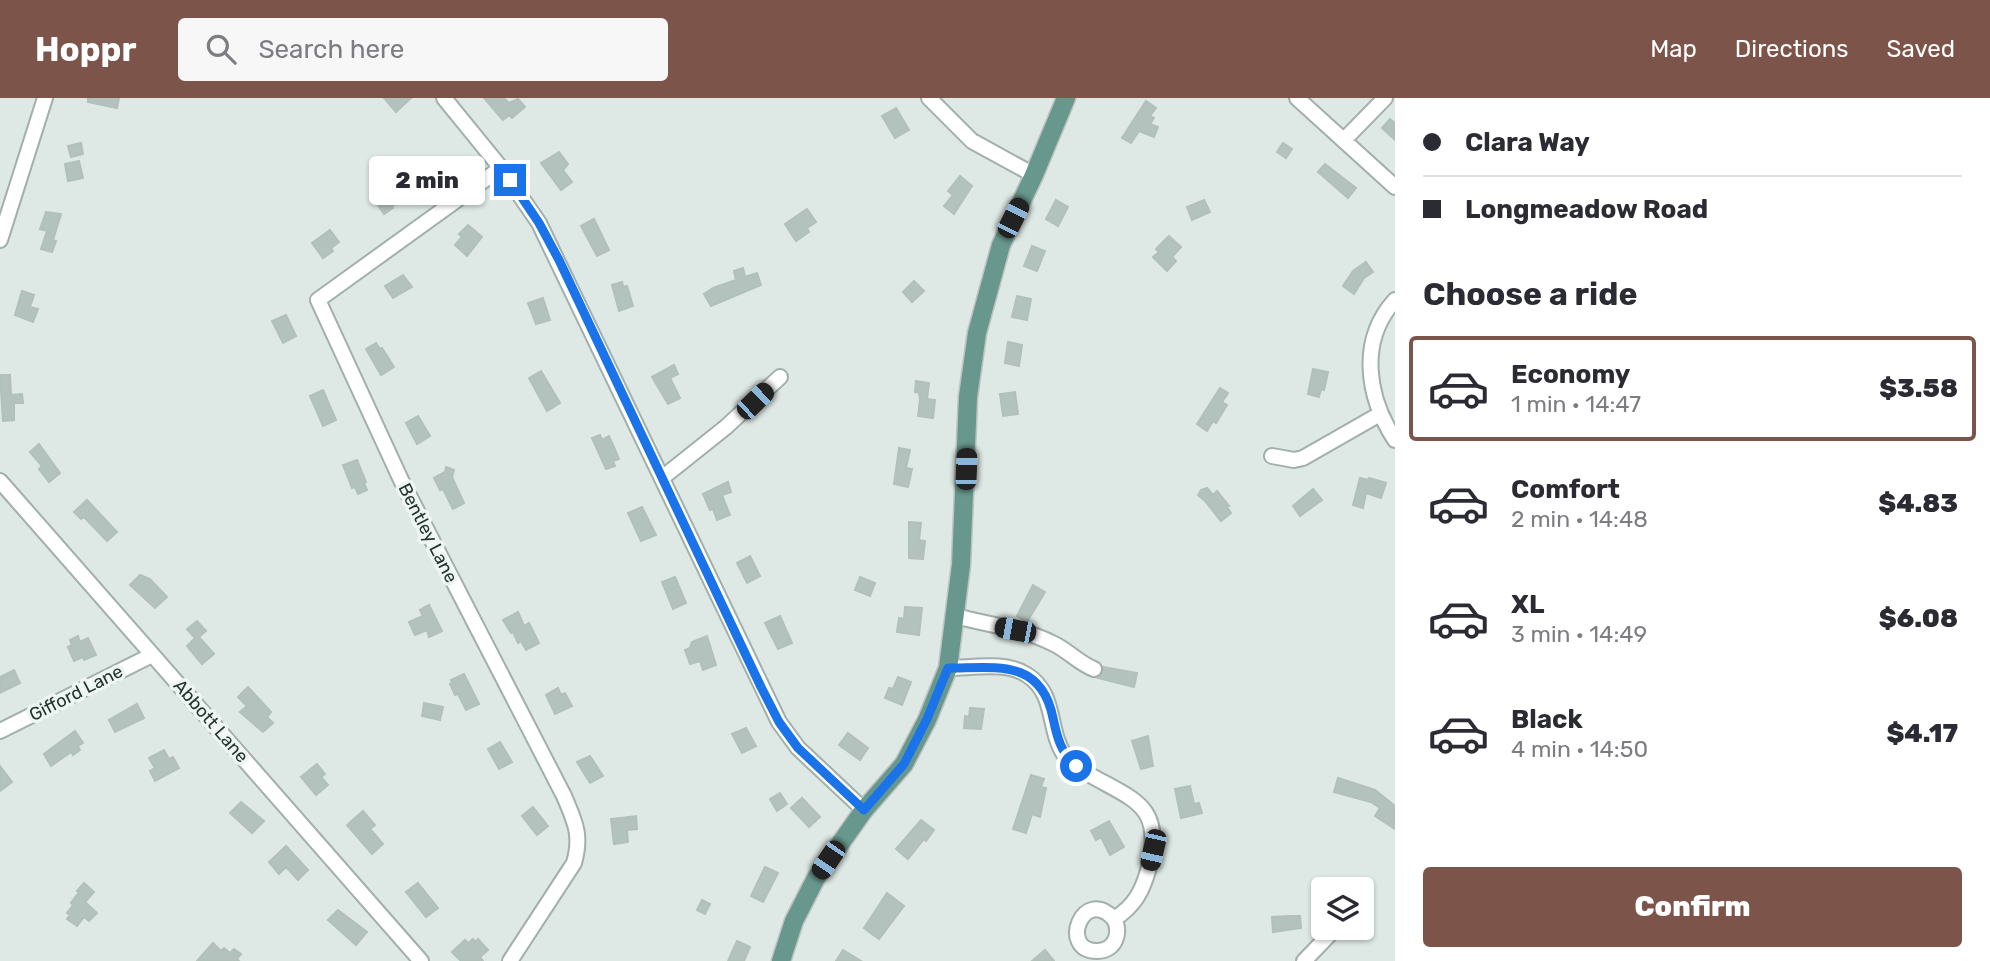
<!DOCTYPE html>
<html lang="en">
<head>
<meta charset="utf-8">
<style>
	body { margin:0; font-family:Rubik,sans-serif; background:#f7f7f7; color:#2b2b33; height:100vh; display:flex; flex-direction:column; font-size:26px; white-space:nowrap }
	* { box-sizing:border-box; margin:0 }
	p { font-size:23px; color:#7c7c81 }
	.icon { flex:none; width:38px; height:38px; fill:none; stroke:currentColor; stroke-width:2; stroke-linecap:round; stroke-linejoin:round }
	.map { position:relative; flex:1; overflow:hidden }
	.side { display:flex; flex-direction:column; background:#fff; width:595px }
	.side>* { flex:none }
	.banner { display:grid; align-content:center; height:154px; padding:0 28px; background:#fff }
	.tools { position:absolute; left:1311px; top:779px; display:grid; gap:14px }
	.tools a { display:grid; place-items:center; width:63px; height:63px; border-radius:7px; background:#fff; box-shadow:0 2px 5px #0004; font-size:35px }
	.end { position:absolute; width:32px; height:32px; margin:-16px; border:9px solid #1a73e8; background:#fff; box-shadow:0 0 0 4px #fff }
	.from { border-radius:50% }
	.bubble { position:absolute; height:49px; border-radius:7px; background:#fff; box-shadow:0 2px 5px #0004; font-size:23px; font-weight:800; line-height:49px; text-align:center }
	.car { position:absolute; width:21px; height:42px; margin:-21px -10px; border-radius:9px; box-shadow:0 0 5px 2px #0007; background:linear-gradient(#222 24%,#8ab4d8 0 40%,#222 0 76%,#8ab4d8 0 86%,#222 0) }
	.banner b { display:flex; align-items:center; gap:24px; height:66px; font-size:26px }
	.banner b+b { border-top:2px solid #e1e1e2 }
	.banner i { width:18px; height:18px; background:#2b2b33 }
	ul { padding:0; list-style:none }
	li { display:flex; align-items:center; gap:21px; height:105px; margin:0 14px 10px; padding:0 14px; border:4px solid transparent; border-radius:7px }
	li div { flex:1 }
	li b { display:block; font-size:26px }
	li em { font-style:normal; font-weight:800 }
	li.active { border-color:#7c5449 }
	li>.icon { width:63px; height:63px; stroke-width:1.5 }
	h2 { padding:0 28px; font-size:32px; line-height:84px }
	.button { display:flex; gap:14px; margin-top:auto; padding:14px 28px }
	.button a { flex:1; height:80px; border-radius:7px; background:#7c5449; color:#fff; font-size:28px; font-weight:800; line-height:80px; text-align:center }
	header { display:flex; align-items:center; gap:42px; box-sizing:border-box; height:98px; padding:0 35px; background:#7c5449; color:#fff }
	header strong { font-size:33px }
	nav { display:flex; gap:38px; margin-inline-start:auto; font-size:24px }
	.search { width:490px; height:63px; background:#f7f7f7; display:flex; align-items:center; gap:18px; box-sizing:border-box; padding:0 24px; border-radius:7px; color:#7c7c81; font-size:26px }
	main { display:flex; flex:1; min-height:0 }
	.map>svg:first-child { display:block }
	.building { fill:#b4c2bd; stroke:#b2c0ba; stroke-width:2 }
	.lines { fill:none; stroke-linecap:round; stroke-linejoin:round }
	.minor-casing { stroke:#a2afaa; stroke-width:18 }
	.major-casing { stroke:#bdc2c1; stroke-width:21 }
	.minor { stroke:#fff; stroke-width:14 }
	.major { stroke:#68988d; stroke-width:18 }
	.route { stroke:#1a73e8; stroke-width:9 }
	.labels { text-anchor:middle; stroke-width:7; stroke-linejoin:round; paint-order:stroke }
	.street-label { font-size:18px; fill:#223530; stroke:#eef5f2 }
</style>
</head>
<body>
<header>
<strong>Hoppr</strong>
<div class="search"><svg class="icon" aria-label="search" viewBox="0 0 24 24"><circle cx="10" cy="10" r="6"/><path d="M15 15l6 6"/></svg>Search here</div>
<nav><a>Map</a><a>Directions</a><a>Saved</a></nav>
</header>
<main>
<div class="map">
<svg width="1395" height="863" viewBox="0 0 1395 863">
	<rect width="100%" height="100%" fill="#dee8e4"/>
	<path class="building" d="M88,0H119L117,10L88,4Z
		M384,0H411L396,14Z
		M484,0H504L509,5L518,1L525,9L512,20L509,17L503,22Z
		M1146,3L1156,10L1150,18L1154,20L1150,26L1158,29L1154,39L1139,33L1131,45L1122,40Z
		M896,10L909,32L895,40L882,18Z
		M1390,21L1395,25V42L1382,30Z
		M81,45L83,56L71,59L68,48Z
		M1283,45L1292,51L1286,60L1277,54Z
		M559,54L568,66L563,72L572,84L561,92L541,65Z
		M79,63L83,80L68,83L65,66Z
		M1325,66L1356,90L1348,100L1318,74Z
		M960,78L972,88L954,116L944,108L953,97L948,93Z
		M399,85L407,98L392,108L393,110L384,116L370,95L389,86L392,90Z
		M1056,102L1068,109L1058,128L1046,121Z
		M1204,102L1210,114L1192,122L1187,109Z
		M807,111L816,124L807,130L809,134L796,143L785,126Z
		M46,114L61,116L53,142L56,143L52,154L41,151L47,133L40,131Z
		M594,121L609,152L597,158L581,128Z
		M468,127L482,139L467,158L455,147L462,139L459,136Z
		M330,132L339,144L331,150L333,153L323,160L312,145Z
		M1169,138L1181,149L1172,159L1176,163L1167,173L1153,159L1159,154L1156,151Z
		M1032,148L1045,153L1037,173L1024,168Z
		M1366,164L1373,174L1364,180L1354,196L1343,188L1353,173Z
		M743,170L745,179L757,175L761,187L711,208L704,196L713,190L736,182L734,173Z
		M403,177L412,189L393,200L385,188Z
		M914,183L924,193L912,204L903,194Z
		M622,184L623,189L627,188L633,208L619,213L612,187Z
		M22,193L34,197L30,209L38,211L33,224L15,217Z
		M1017,198L1031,201L1027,222L1012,219Z
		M543,200L550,222L536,226L528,205Z
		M286,217L296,238L283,245L272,223Z
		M1008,244L1022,247L1019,268L1005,265Z
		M376,245L380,251L382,250L394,269L381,277L366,251Z
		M674,267L678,276L670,280L680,300L668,306L652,279Z
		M1313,271L1328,274L1324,292L1321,291L1319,299L1308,296Z
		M541,273L560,305L547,313L529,280Z
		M0,277H10L11,297L22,296L23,305H14V322L3,323Z
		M916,283L929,285L927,301L935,302L933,320L918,318L920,301L919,295L915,294Z
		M1220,290L1228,295L1222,304L1227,307L1216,325L1213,323L1207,333L1197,326Z
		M323,292L336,322L323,328L310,298Z
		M1015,294L1018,316L1003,318L1000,296Z
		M418,318L430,338L417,346L406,325Z
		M600,337L602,342L609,338L619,361L613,363L615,368L606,371L592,340Z
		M39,346L60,375L49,384L39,371L42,368L30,354Z
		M899,350L910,352L906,370L912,371L908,389L894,386Z
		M357,362L366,384L364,385L367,392L358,396L355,389L352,390L343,367Z
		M446,369L454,372L452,379L464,405L453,411L443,391L440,392L434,380L445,374Z
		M1360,380L1368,382L1369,380L1386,385L1381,400L1366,395L1363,410L1353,407Z
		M728,384L731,394L722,397L730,417L717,422L713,411L710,412L703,396Z
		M1207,390L1213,397L1217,393L1229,408L1227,409L1231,415L1221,423L1205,403L1198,397L1201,392Z
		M1313,391L1322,402L1300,418L1293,408Z
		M87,402L117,434L107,443L84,419L81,421L74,414Z
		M642,409L656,437L641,443L628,415Z
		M909,424L921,425L919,442L925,443L923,461L909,460Z
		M750,458L760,478L747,485L737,465Z
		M140,477L150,481L167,499L155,510L130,487Z
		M675,479L686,505L673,511L662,484Z
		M860,479L875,485L870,498L855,492Z
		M1033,487L1045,494L1027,524L1017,518Z
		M429,507L442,533L429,539L427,532L415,537L409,524L423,518L420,512Z
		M905,509L922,510L919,537L897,534L899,520L904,521Z
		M518,514L524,528L529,525L539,545L526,552L521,543L518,545L513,534L511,535L503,522Z
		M780,518L792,545L778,551L765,525Z
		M197,523L206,533L199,539L214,556L202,566L187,548L195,540L187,531Z
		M78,538L80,544L88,540L96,557L84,562L83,559L74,563L68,549L72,547L70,542Z
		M707,538L716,567L703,572L700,563L690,566L685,552L690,550L692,544Z
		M1103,569L1137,575L1134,589L1098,580L1102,575Z
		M14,572L20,585L0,595V579Z
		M464,576L479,606L466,612L458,596L455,597L450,586L452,585L451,582Z
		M898,579L911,584L902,607L885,600L889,590L893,591Z
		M248,589L271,614L267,619L273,625L263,634L240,614L247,608L238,599Z
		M558,590L561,597L565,595L572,608L555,616L546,597Z
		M424,605L443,609L440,622L422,618Z
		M137,606L144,620L115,634L109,622Z
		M970,610L984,611L981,631L964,630L965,618L969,619Z
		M746,630L756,648L742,655L732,636Z
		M75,633L83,645L78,648L80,652L73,657L71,654L51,668L44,656Z
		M848,635L868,650L860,662L839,647Z
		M1148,638L1153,668L1141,671L1132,643Z
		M500,644L512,664L499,671L488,651Z
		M164,652L169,661L173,659L179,670L155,683L150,673L155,670L149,660Z
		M590,658L603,678L590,685L577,664Z
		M317,666L325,676L321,679L328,687L316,697L301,679Z
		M0,668L12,684L0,693Z
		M1031,677L1044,681L1041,689L1046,690L1040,719L1032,716L1026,735L1013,731Z
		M1338,680L1375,692L1395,708V731L1375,718L1380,710L1371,704L1334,694Z
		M1190,688L1194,706L1199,705L1202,715L1181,720L1175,691Z
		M780,695L787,706L777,713L770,701Z
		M802,700L820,719L809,729L791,710Z
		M241,704L264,723L252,735L230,715Z
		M533,709L548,728L537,737L522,718Z
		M363,713L375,727L370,731L383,746L372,756L347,727Z
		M636,718L637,731L627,732L628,744L614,746L611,721Z
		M921,722L934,732L926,743L924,741L908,761L896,751Z
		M1109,723L1124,749L1110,757L1101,739L1096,742L1091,733Z
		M286,748L308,772L298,782L286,769L279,776L269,764Z
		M765,769L778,775L763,804L751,798Z
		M84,785L94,794L85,804L97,815L89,823L84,819L77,828L67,821L70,817L67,815L73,807L71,805L79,794L77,793Z
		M418,785L438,810L426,819L406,794Z
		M887,795L904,808L879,841L864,830Z
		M702,802L710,806L705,816L697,812Z
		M338,812L367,834L356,847L328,822Z
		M1290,818H1300L1301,830L1273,834L1272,819Z
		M473,841L475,844L478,841L488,852L480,859L483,863H461L452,854L465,842L468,845Z
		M737,843L750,849L744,863H728Z
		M213,845L221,853L224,850L230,855L234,851L241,856L237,861L239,863H197Z
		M843,852L861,863H836Z
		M1045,852L1054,863H1032Z"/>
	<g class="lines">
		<defs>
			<path id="minor" d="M444,0L501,70L539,125L779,624L798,650L864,712
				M929,0L972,43L1034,77
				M1297,0L1395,89
				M1344,42L1385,0
				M501,70L318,202L401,382L564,698C575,724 582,737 574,765L510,863
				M0,142L45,0
				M1395,202C1358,243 1367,299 1395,342
				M1272,358L1294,362L1303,360L1380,316
				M662,380L726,329L780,279
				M0,383L421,863
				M956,518C987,527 1023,530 1052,545C1068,552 1078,565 1094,571
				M948,570C972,570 1007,563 1027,577C1057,596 1047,632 1065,658C1072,667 1081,672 1090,677C1136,703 1163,708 1149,769C1143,792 1135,808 1114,821C1083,787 1058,853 1097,853C1116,853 1121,834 1114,821
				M0,633L152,557
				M1304,863L1333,833"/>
			<path id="major" d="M781,863L794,823L816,780L864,712L904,666L927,622L948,570L961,467L968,299L977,235L1001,147L1034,77L1066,0"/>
		</defs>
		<use href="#minor" class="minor-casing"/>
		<use href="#major" class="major-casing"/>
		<use href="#minor" class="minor"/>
		<use href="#major" class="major"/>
	</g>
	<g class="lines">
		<path class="route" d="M510,82L539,125L559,162L761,589L779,624L798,650L864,712L904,666L927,621L948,570C995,570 1041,560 1053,620C1057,639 1061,655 1076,668"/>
	</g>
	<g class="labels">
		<g class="street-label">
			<text transform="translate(428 435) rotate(63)" y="6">Bentley Lane</text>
			<text transform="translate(76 595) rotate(-27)" y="6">Gifford Lane</text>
			<text transform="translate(211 623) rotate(49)" y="6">Abbott Lane</text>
		</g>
	</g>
</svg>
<div class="tools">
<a><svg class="icon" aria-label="layers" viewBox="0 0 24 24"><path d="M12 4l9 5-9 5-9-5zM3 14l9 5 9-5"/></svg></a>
</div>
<i class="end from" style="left:1076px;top:668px"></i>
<i class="end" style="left:510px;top:82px"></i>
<div class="bubble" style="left:369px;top:58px;width:116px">2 min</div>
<i class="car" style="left:1013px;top:120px;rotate:27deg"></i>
<i class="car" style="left:755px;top:303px;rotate:46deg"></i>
<i class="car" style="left:966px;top:371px;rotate:2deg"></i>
<i class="car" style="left:1015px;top:532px;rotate:281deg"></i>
<i class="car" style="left:1153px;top:752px;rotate:193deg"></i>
<i class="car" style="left:828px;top:762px;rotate:214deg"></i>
</div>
<section class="side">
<div class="banner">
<b><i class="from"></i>Clara Way</b>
<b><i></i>Longmeadow Road</b>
</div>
<h2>Choose a ride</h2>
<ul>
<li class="active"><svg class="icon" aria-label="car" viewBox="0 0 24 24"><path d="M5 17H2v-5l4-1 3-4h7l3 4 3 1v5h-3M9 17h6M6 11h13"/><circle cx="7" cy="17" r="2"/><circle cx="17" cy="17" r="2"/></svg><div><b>Economy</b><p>1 min · 14:47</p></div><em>$3.58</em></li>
<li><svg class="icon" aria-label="car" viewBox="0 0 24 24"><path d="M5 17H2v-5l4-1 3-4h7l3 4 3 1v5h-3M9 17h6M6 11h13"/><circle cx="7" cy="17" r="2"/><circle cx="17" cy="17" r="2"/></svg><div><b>Comfort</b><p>2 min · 14:48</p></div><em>$4.83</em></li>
<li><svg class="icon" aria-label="car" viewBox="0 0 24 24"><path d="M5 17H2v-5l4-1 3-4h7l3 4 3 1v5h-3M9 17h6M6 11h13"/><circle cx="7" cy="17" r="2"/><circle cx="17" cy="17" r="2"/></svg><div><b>XL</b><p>3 min · 14:49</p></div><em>$6.08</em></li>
<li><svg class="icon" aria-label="car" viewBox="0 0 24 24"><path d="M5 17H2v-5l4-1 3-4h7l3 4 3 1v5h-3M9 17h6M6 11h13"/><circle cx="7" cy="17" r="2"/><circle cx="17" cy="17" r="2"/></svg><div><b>Black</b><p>4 min · 14:50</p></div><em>$4.17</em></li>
</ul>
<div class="button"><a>Confirm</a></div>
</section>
</main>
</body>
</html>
